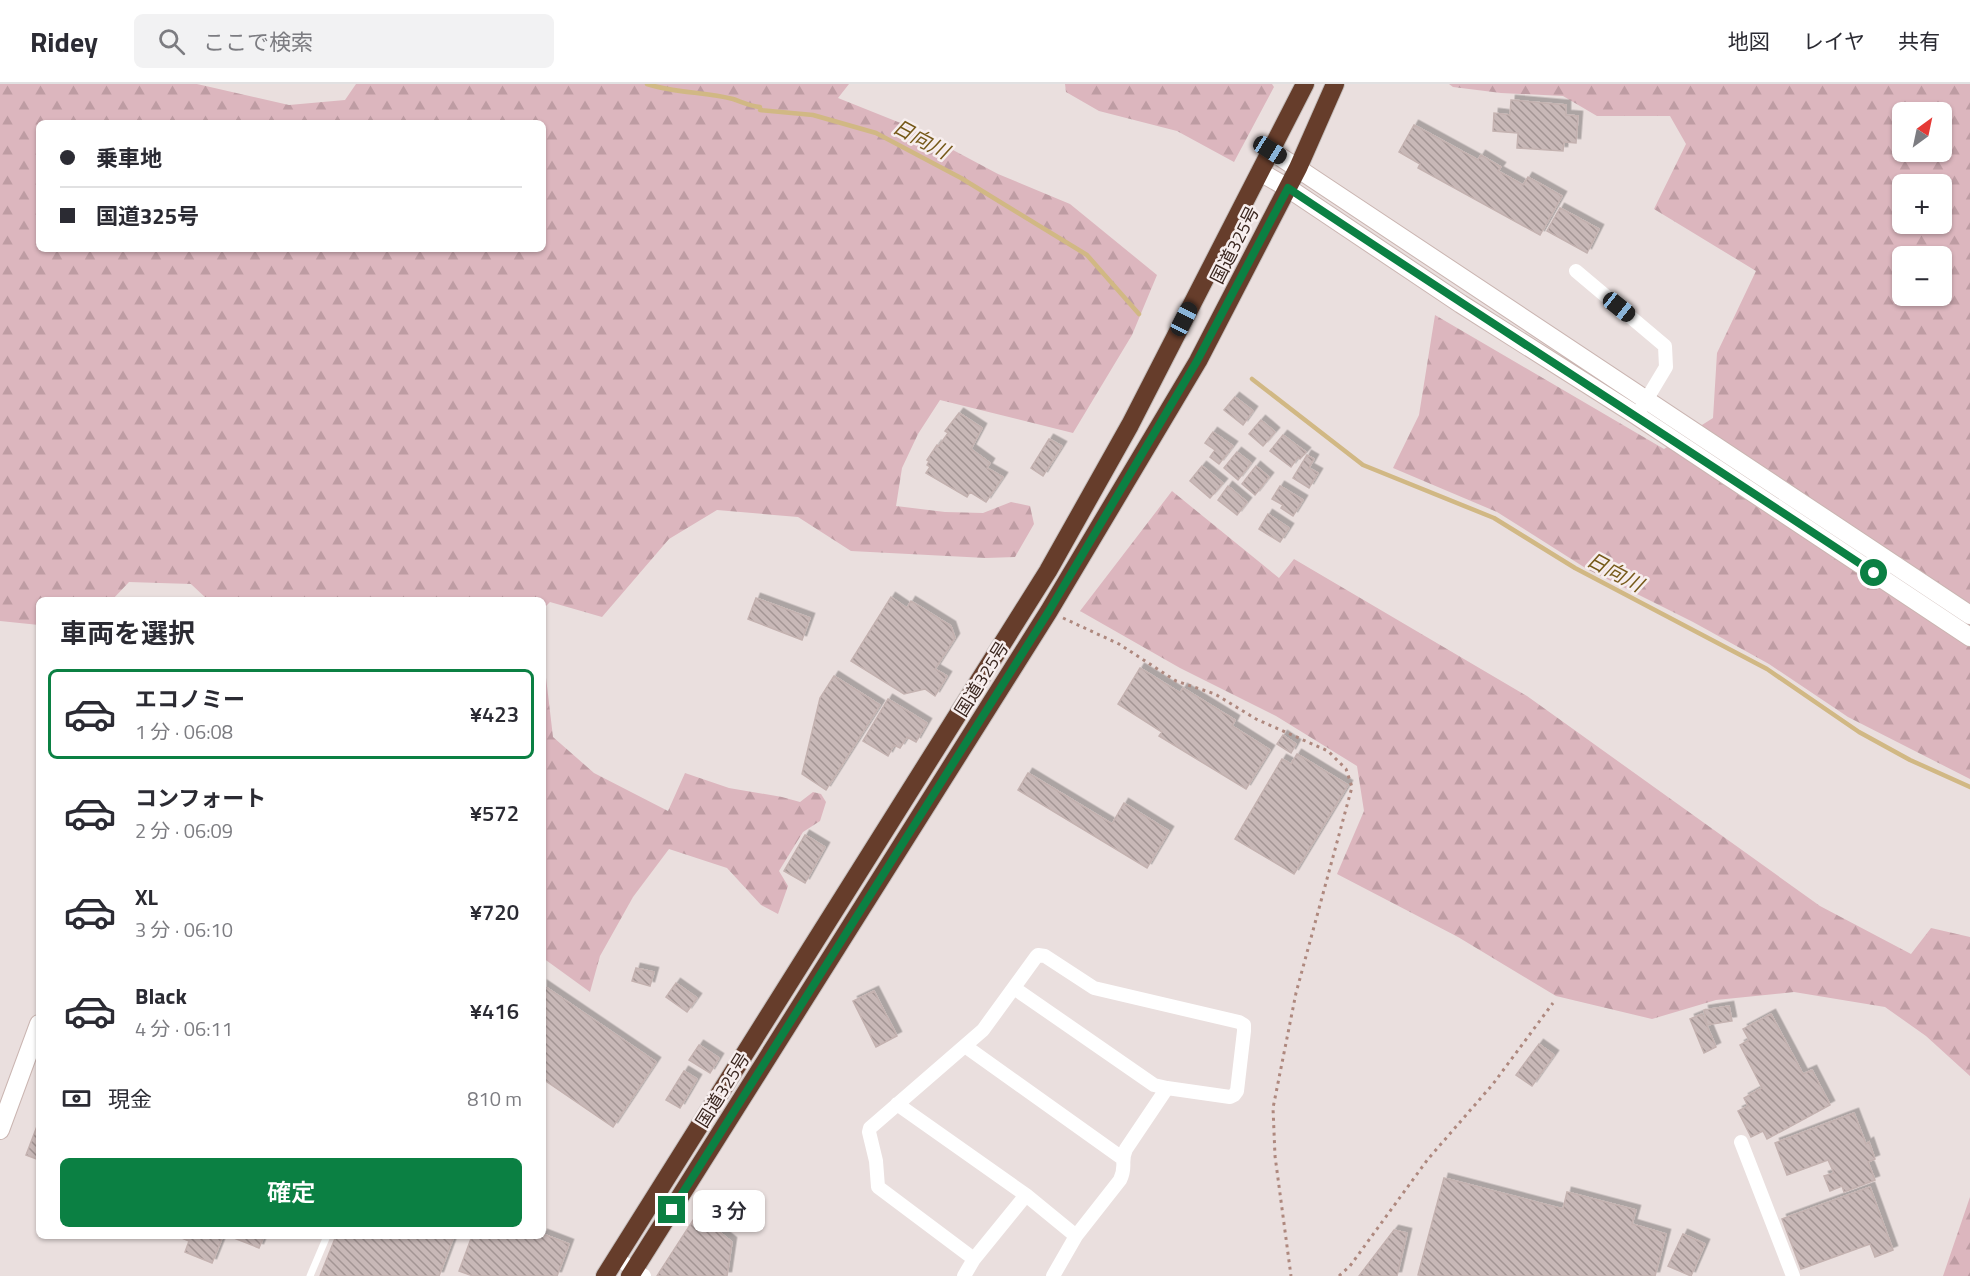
<!DOCTYPE html>
<html lang="ja">
<head>
<meta charset="utf-8">
<style>
	body { margin:0; font-family:"Titillium Web","Noto Sans JP",sans-serif; background:#f2f2f3; color:#2b2b33; height:100vh; display:flex; flex-direction:column; font-size:22px; white-space:nowrap }
	* { box-sizing:border-box; margin:0 }
	p { font-size:20px; color:#7c7c81 }
	.icon { flex:none; width:33px; height:33px; fill:none; stroke:currentColor; stroke-width:2; stroke-linecap:round; stroke-linejoin:round }
	.map { position:relative; flex:1; overflow:hidden }
	.side { position:absolute; left:36px; top:513px; width:510px; height:642px; display:flex; flex-direction:column; background:#fff; border-radius:9px; box-shadow:0 2px 4px #0004 }
	.side>* { flex:none }
	.top-card { position:absolute; left:36px; top:36px; width:510px; height:132px; border-radius:9px; box-shadow:0 2px 4px #0004; display:grid; align-content:center; height:132px; padding:0 24px; background:#fff }
	.needle { width:39px; rotate:33deg }
	.fabs { position:absolute; left:1892px; top:18px; display:grid; gap:12px }
	.fabs a { display:grid; place-items:center; width:60px; height:60px; border-radius:9px; background:#fff; box-shadow:0 2px 4px #0004; font-size:30px }
	.end { position:absolute; width:27px; height:27px; margin:-14px; border:8px solid #0b8043; background:#fff; box-shadow:0 0 0 3px #fff }
	.from { border-radius:50% }
	.bubble { position:absolute; height:42px; border-radius:9px; background:#fff; box-shadow:0 2px 4px #0004; font-size:20px; font-weight:600; line-height:42px; text-align:center }
	.car { position:absolute; width:18px; height:36px; margin:-18px -9px; border-radius:8px; box-shadow:0 0 4px 2px #0007; background:linear-gradient(#222 24%,#8ab4d8 0 40%,#222 0 76%,#8ab4d8 0 86%,#222 0) }
	.top-card b { display:flex; align-items:center; gap:21px; height:57px; font-size:22px }
	.top-card b+b { border-top:2px solid #e1e1e2 }
	.top-card i { width:15px; height:15px; background:#2b2b33 }
	ul { padding:0; list-style:none }
	li { display:flex; align-items:center; gap:18px; height:90px; margin:0 12px 9px; padding:0 12px; border:3px solid transparent; border-radius:9px }
	li div { flex:1 }
	li b { display:block; font-size:22px }
	li em { font-style:normal; font-weight:600 }
	li.active { border-color:#0b8043 }
	li>.icon { width:54px; height:54px; stroke-width:1.5 }
	h2 { padding:0 24px; font-size:27px; line-height:72px }
	.pay { display:flex; align-items:center; gap:15px; height:66px; padding:0 24px; font-size:22px }
	.pay p { margin-inline-start:auto }
	.action { display:flex; gap:12px; margin-top:auto; padding:12px 24px }
	.action a { flex:1; height:69px; border-radius:9px; background:#0b8043; color:#fff; font-size:24px; font-weight:600; line-height:69px; text-align:center }
	header { display:flex; align-items:center; gap:36px; box-sizing:border-box; height:84px; padding:0 30px; background:#fff; border-bottom:2px solid #e1e1e2 }
	header strong { font-size:28px }
	nav { display:flex; gap:33px; margin-inline-start:auto; font-size:21px }
	.search { width:420px; height:54px; background:#f2f2f3; display:flex; align-items:center; gap:15px; box-sizing:border-box; padding:0 21px; border-radius:9px; color:#7c7c81; font-size:22px }
	.map>svg:first-child { display:block }
	.forest { fill:url(#forest-firs); fill-rule:evenodd }
	.lines { fill:none; stroke-linecap:round; stroke-linejoin:round }
	.stream { stroke:#d1b884; stroke-width:4.5 }
	.building { fill:url(#building-back-hatch); stroke:#c4b2b0; stroke-width:1.5; filter:url(#shadow) }
	.secondary-casing { stroke:#cab5b1; stroke-width:20 }
	.highway-casing { stroke:#c4bebc; stroke-width:20 }
	.path { stroke:#ae887e; stroke-width:3; stroke-dasharray:3 4.5; stroke-linecap:butt }
	.lane { stroke:#fff; stroke-width:7 }
	.street { stroke:#fff; stroke-width:14 }
	.secondary { stroke:#fff; stroke-width:18 }
	.highway { stroke:#663d2b; stroke-width:18 }
	.route { stroke:#0b8043; stroke-width:8 }
	.labels { text-anchor:middle; stroke-width:5; stroke-linejoin:round; paint-order:stroke }
	.street-label { font-size:18px; fill:#3a261f; stroke:#f7eeee }
	.water-label { font-size:20px; font-style:italic; fill:#765919; stroke:#f7eeee }
</style>
</head>
<body>
<header>
<strong>Ridey</strong>
<div class="search"><svg class="icon" aria-label="search" viewBox="0 0 24 24"><circle cx="10" cy="10" r="6"/><path d="M15 15l6 6"/></svg>ここで検索</div>
<nav><a>地図</a><a>レイヤ</a><a>共有</a></nav>
</header>
<div class="map">
<svg width="1970" height="1192" viewBox="0 0 1970 1192">
	<defs>
		<pattern id="forest-firs" width="22" height="20" patternUnits="userSpaceOnUse" patternTransform="scale(1.5)"><rect width="22" height="20" fill="#dcb6be"/><path d="M5 1l3.5 6h-7zM16 11l3.5 6h-7z" fill="#be9ca3"/></pattern>
		<pattern id="building-back-hatch" width="6" height="6" patternUnits="userSpaceOnUse" patternTransform="scale(1.5)"><rect width="6" height="6" fill="#c8b8b7"/><path d="M-1 5l2 2M0 0l6 6M5-1l2 2" fill="none" stroke="#a39594"/></pattern>
		<filter id="shadow"><feDropShadow dx="4.5" dy="-4.5" stdDeviation="0" flood-color="#0004"/></filter>
	</defs>
	<rect width="100%" height="100%" fill="#eadfde"/>
	<path class="forest" d="M0,0H197L289,21L345,16L356,0H849L838,14L908,42L998,90L1070,120L1157,191L1132,251L1073,349L940,316L918,350L902,384L896,422L945,428L983,429L1011,418L1030,422L1034,440L1015,473L986,474L851,467L798,433L717,426L669,455L602,533L550,518L543,525V516H208L191,500L129,498L112,516H39V541L0,537ZM39,39H543V165H39Z
		M1065,0H1272L1274,3L1234,78L1177,47L1099,27L1066,8Z
		M1449,0H1970V695L1848,633L1769,580L1693,538L1587,485L1497,428L1393,384L1419,331L1435,231L1664,365L1713,334L1717,269L1756,187L1654,125L1686,60L1670,32H1597L1563,12L1501,9L1453,3ZM1902,28H1941V68H1902ZM1902,100H1941V140H1902ZM1902,172H1941V212H1902Z
		M1172,407L1279,494L1294,475L1527,612L1820,822L1911,870L1931,844L1970,853V992L1926,952L1885,923L1794,908L1716,916L1652,935L1556,912L1458,853L1337,790L1364,727L1357,682L1276,632L1180,584L1080,527Z
		M543,580L545,585L553,653L594,689L668,727L685,689L729,704L782,713L800,718L813,708L821,710L826,718L820,737L803,748L779,787L788,802L778,830L761,821L727,784L669,765L633,813L600,872L590,908L543,874Z
		M1970,1113V1192H1943Z"/>
	<g class="lines">
		<path class="stream" d="M647,0C675,9 704,8 733,15C742,18 750,22 760,23V26L813,31L876,49L961,94L1087,171L1139,230
			M1252,295L1363,381L1494,434L1575,484L1767,585L1859,648L1910,676L1970,703"/>
	</g>
	<path class="building" d="M1511,16L1566,21V31L1578,32L1576,59L1564,58L1563,67L1517,64L1518,49L1493,47L1494,29L1510,31Z
		M1414,41L1478,76L1481,71L1501,83L1498,87L1523,101L1528,93L1562,112L1540,151L1418,84L1420,80L1399,68Z
		M1560,124L1599,145L1587,169L1547,147Z
		M1235,313L1253,327L1243,341L1224,326Z
		M959,329L982,344L971,365L990,379L987,384L1003,393L986,418L970,408L967,413L926,389L930,383L927,381L929,377L927,376L937,361L939,362L948,349L945,347Z
		M1261,336L1275,348L1263,362L1249,350Z
		M1213,348L1233,362L1219,380L1210,373L1215,366L1205,359Z
		M1283,351L1306,368L1300,375L1298,373L1291,383L1270,367Z
		M1049,355L1062,362L1043,392L1031,384Z
		M1237,368L1251,379L1238,396L1224,384Z
		M1307,371L1314,375L1309,384L1318,389L1309,404L1293,394Z
		M1202,382L1223,399L1210,414L1190,397Z
		M1256,382L1269,393L1255,411L1242,400Z
		M1228,402L1247,418L1237,431L1218,416Z
		M1280,402L1303,416L1293,432L1281,424L1283,421L1272,415Z
		M1268,430L1289,444L1280,458L1259,445Z
		M891,513L907,524L911,517L951,542L955,554L935,585L947,592L935,612L925,605L904,610L851,577Z
		M756,514L810,534L802,556L748,535Z
		M1140,584L1180,609L1183,604L1235,636L1232,642L1270,666L1246,705L1159,652L1162,648L1118,620Z
		M834,592L880,621L826,706L802,690L820,614Z
		M888,615L927,639L916,658L907,653L900,664L894,661L888,672L863,657Z
		M1283,651L1296,660L1291,669L1277,660Z
		M1297,670L1348,701L1294,790L1235,755L1282,675L1291,680Z
		M1028,689L1112,740L1124,719L1169,747L1147,784L1018,706Z
		M805,751L825,763L805,799L784,787Z
		M636,884L654,888L650,902L632,897Z
		M676,899L697,914L687,928L666,913Z
		M543,901L656,978L613,1043L543,995Z
		M874,907L897,952L876,963L853,917Z
		M1729,922L1732,937L1707,941L1704,926Z
		M1702,930L1716,963L1704,969L1690,935Z
		M1771,930L1803,990L1812,986L1830,1021L1767,1055L1763,1047L1751,1053L1738,1027L1748,1022L1744,1014L1762,1004L1740,961L1749,956L1743,945Z
		M1539,960L1554,971L1532,1002L1516,991Z
		M699,961L719,974L710,989L689,976Z
		M684,987L697,995L680,1024L666,1016Z
		M1854,1029L1866,1060L1869,1058L1875,1075L1868,1078L1875,1096L1844,1108L1842,1102L1830,1107L1824,1092L1834,1089L1828,1076L1787,1091L1775,1059Z
		M39,1037V1076L26,1071Z
		M1444,1094L1563,1125L1567,1108L1636,1126L1632,1140L1666,1150L1655,1192H1425L1418,1191Z
		M1870,1103L1893,1166L1875,1173L1870,1160L1801,1185L1782,1135Z
		M697,1130L732,1158L727,1192H657Z
		M1394,1146L1407,1149L1397,1192H1359Z
		M543,1150L569,1160L557,1192H473L459,1187L472,1152H543Z
		M1683,1150L1705,1160L1691,1192L1668,1182Z
		M177,1152H223L212,1179L185,1168L189,1157Z
		M229,1152H264L259,1164Z
		M336,1152H454L439,1192H320Z"/>
	<g class="lines">
		<defs>
			<path id="secondary" d="M1270,66L1970,531
				M1260,88L1288,104L1461,220L1636,331L1970,553
				M0,1046L39,940"/>
			<path id="highway" d="M605,1192L1048,487L1130,341L1305,0
				M630,1192L1049,527L1198,277L1298,84L1335,0"/>
		</defs>
		<use href="#secondary" class="secondary-casing"/>
		<use href="#highway" class="highway-casing"/>
		<path class="path" d="M1063,534L1119,560L1176,597L1215,610L1256,635L1328,667L1346,685L1352,703L1296,909L1273,1024L1275,1072L1291,1192
			M1339,1192L1350,1182L1428,1075L1493,1000L1553,919"/>
		<path class="lane" d="M310,1192L327,1152"/>
		<path class="street" d="M1576,187L1665,262L1666,283L1642,323
			M965,962L1122,1074
			M897,1020L1026,1111L1076,1152
			M1741,1058L1793,1192
			M616,1174L644,1192
			M974,1175L1026,1111
			M964,1192L974,1175L878,1103L876,1077L869,1048L870,1044L983,946L1036,873L1038,871L1045,872L1094,904L1239,938L1244,941V947L1237,1007L1234,1011L1230,1013L1167,1004L1154,1001L1014,904
			M1053,1192L1076,1152L1120,1096C1127,1082 1120,1078 1126,1065L1167,1004"/>
		<use href="#secondary" class="secondary"/>
		<use href="#highway" class="highway"/>
	</g>
	<g class="lines">
		<path class="route" d="M672,1126L1049,527L1197,277L1288,104C1482,234 1679,359 1874,489"/>
	</g>
	<g class="labels">
		<g class="street-label">
			<text transform="translate(1235 161) rotate(-63)" y="6">国道325号</text>
			<text transform="translate(982 595) rotate(-58)" y="6">国道325号</text>
			<text transform="translate(723 1006) rotate(-58)" y="6">国道325号</text>
		</g>
		<g class="water-label">
			<text transform="translate(921 55) rotate(28)" y="7">日向川</text>
			<text transform="translate(1615 488) rotate(28)" y="7">日向川</text>
		</g>
	</g>
</svg>
<div class="fabs">
<a><svg class="needle" viewBox="-14 -14 28 28"><path d="M0-13l5 13h-10z" fill="#e53935"/><path d="M0 13l5-13h-10z" fill="#7c7c81"/></svg></a>
<a>+</a>
<a>−</a>
</div>
<i class="end from" style="left:1874px;top:489px"></i>
<i class="end" style="left:672px;top:1126px"></i>
<div class="bubble" style="left:693px;top:1106px;width:72px">3 分</div>
<i class="car" style="left:1270px;top:66px;rotate:122deg"></i>
<i class="car" style="left:1619px;top:223px;rotate:129deg"></i>
<i class="car" style="left:1184px;top:235px;rotate:27deg"></i>
<div class="top-card">
<b><i class="from"></i>乗車地</b>
<b><i></i>国道325号</b>
</div>
<section class="side">
<h2>車両を選択</h2>
<ul>
<li class="active"><svg class="icon" aria-label="car" viewBox="0 0 24 24"><path d="M5 17H2v-5l4-1 3-4h7l3 4 3 1v5h-3M9 17h6M6 11h13"/><circle cx="7" cy="17" r="2"/><circle cx="17" cy="17" r="2"/></svg><div><b>エコノミー</b><p>1 分 · 06:08</p></div><em>¥423</em></li>
<li><svg class="icon" aria-label="car" viewBox="0 0 24 24"><path d="M5 17H2v-5l4-1 3-4h7l3 4 3 1v5h-3M9 17h6M6 11h13"/><circle cx="7" cy="17" r="2"/><circle cx="17" cy="17" r="2"/></svg><div><b>コンフォート</b><p>2 分 · 06:09</p></div><em>¥572</em></li>
<li><svg class="icon" aria-label="car" viewBox="0 0 24 24"><path d="M5 17H2v-5l4-1 3-4h7l3 4 3 1v5h-3M9 17h6M6 11h13"/><circle cx="7" cy="17" r="2"/><circle cx="17" cy="17" r="2"/></svg><div><b>XL</b><p>3 分 · 06:10</p></div><em>¥720</em></li>
<li><svg class="icon" aria-label="car" viewBox="0 0 24 24"><path d="M5 17H2v-5l4-1 3-4h7l3 4 3 1v5h-3M9 17h6M6 11h13"/><circle cx="7" cy="17" r="2"/><circle cx="17" cy="17" r="2"/></svg><div><b>Black</b><p>4 分 · 06:11</p></div><em>¥416</em></li>
</ul>
<div class="pay"><svg class="icon" aria-label="cash" viewBox="0 0 24 24"><path d="M3 7h18v10H3z"/><circle cx="12" cy="12" r="2"/></svg>現金<p>810 m</p></div>
<div class="action"><a>確定</a></div>
</section>
</div>
</body>
</html>
